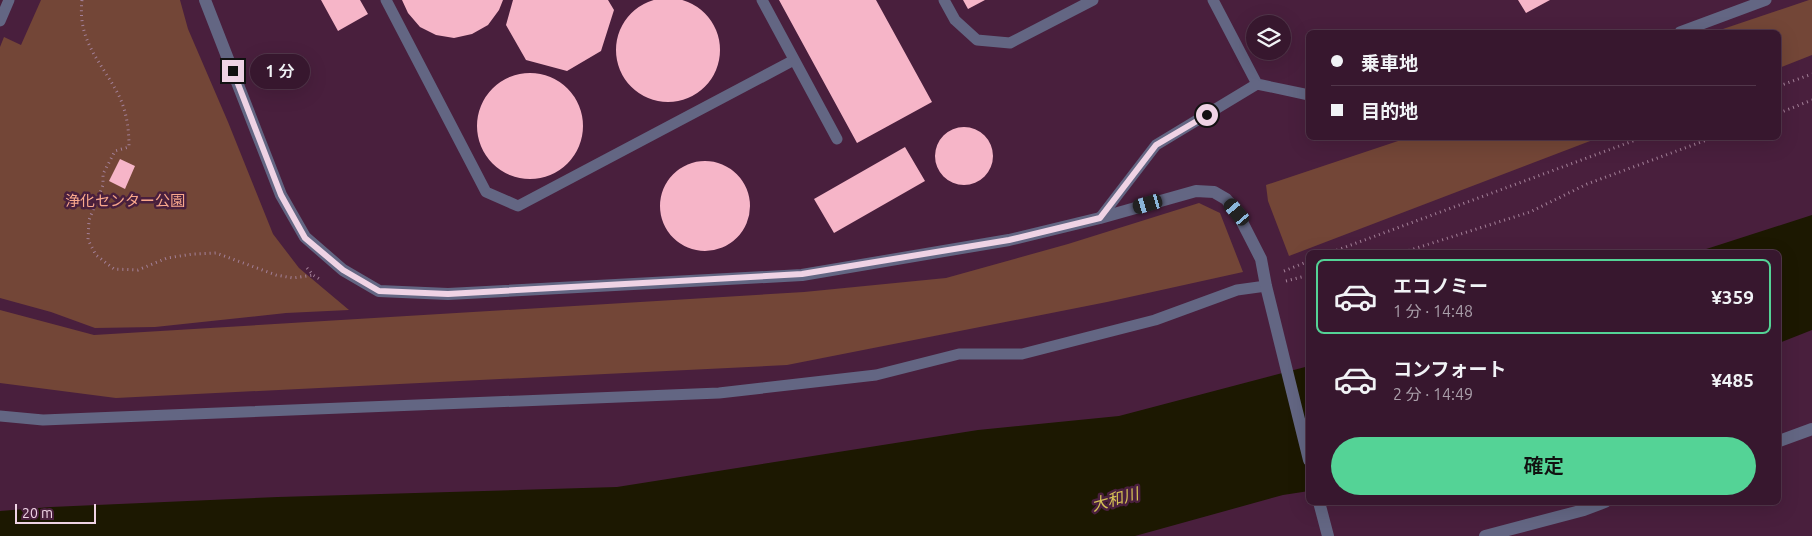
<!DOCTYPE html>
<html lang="ja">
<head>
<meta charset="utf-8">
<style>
	body { margin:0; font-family:Ubuntu,"Noto Sans JP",sans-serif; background:#42243a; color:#f1f3f6; height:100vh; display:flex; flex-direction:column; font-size:19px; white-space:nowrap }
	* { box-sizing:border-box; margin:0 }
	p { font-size:16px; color:#aa9faa }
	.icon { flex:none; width:28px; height:28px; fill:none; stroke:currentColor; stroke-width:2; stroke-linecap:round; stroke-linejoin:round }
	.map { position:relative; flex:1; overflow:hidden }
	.side { position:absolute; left:1306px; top:250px; width:475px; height:255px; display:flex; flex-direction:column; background:#37172e; border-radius:8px; box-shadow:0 5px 20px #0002,0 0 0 1px #51364a }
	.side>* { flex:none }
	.guide { position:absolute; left:1306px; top:30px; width:475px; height:110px; border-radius:8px; box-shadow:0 5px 20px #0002,0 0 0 1px #51364a; display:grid; align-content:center; height:110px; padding:0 25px; background:#37172e }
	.buttons { position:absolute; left:1246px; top:15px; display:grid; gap:10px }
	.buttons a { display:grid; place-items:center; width:45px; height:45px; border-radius:50%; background:#37172e; box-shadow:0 5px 20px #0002,0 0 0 1px #51364a; font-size:25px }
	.scale { position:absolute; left:15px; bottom:12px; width:81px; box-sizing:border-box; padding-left:5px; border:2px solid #efd3e5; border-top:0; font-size:14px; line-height:18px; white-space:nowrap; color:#efd3e5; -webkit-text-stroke:4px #491f3d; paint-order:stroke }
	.end { position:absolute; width:22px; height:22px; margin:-11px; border:6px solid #efd3e5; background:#111; box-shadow:0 0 0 2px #111 }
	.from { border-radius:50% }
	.bubble { position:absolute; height:35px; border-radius:18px; background:#37172e; box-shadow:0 5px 20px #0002,0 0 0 1px #51364a; font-size:16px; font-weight:600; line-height:35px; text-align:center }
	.car { position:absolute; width:15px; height:30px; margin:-15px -8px; border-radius:6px; box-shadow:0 0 4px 1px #0007; background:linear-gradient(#222 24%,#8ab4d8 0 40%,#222 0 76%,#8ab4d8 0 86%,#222 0) }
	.guide b { display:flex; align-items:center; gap:18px; height:48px; font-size:19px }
	.guide b+b { border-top:1px solid #51364a }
	.guide i { width:12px; height:12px; background:#f1f3f6 }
	ul { padding:9px 0 0; list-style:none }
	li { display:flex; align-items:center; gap:15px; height:75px; margin:0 10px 8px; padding:0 15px; border:2px solid transparent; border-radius:8px }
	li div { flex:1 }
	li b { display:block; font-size:19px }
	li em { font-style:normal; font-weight:600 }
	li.selected { border-color:#54d396 }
	li>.icon { width:45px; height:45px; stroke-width:1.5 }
	.primary-button { display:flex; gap:10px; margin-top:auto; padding:10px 25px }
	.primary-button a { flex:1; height:58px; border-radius:30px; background:#54d396; color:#111; font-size:20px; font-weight:600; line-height:58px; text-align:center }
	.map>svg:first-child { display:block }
	.green { fill:#734637 }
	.water { fill:#1c1801 }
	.building { fill:#f6b5c8 }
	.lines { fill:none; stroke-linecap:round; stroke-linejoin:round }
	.path { stroke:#a48199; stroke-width:3; stroke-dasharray:1 4; stroke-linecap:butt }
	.lane { stroke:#636683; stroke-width:11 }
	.street { stroke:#636683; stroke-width:12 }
	.route { stroke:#efd3e5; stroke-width:6 }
	.labels { text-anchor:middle; stroke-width:5; stroke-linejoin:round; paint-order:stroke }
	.park-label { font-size:15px; fill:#f9a88c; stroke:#491f3d }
	.water-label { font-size:16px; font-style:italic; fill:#d5c155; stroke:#491f3d }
</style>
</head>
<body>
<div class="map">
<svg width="1812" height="536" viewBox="0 0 1812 536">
	<rect width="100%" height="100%" fill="#491f3d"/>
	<path class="green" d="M41,0H180L188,29L228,122L273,234L299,268L349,310L286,313L155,327L95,328L51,312L0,298V47L4,37L21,45Z
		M1809,0H1812V55L1779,68V32H1714Z
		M1407,138H1598L1289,256L1268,201L1266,185Z
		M1199,203L1220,213L1243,272L1107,302L787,365L116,398L0,383V310L94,335L804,292L946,278L1068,244Z"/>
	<path class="water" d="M1812,215V330L1779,343V252H1697Z
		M1309,366V491L1283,495L1135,536H0V511L51,507L278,497L617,487L978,430L1119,416Z"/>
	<path class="building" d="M616 50a52 52 0 1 1 104 0a52 52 0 1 1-104 0Z
		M321,0H360L368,14L338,31Z
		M402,0H503L499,10L488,25L472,34L454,38L436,35L420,27L408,13Z
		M513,0H608L614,10L601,51L567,71L526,60L506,25Z
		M779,0H876L932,102L857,143Z
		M963,0H985L968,9Z
		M1518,0H1550L1526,13Z
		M477 126a53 53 0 1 1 106 0a53 53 0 1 1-106 0Z
		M935 156a29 29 0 1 1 58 0a29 29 0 1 1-58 0Z
		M905,147L925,181L834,233L814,199Z
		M120,159L135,166L125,189L109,181Z
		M660 206a45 45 0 1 1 90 0a45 45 0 1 1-90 0Z"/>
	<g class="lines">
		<path class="path" d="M82,0C77,43 103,63 120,98C127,114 129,130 129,147L115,151L103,174V185L89,220L88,240L96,255L114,269L138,270L167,258L193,254L216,253L276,275L293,278L313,275
			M1779,86L1812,74
			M1779,113L1812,100
			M1332,252L1641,138
			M1404,252L1530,212L1587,184L1712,138
			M307,268L313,275L321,280
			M1284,271L1309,261
			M1286,281L1309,275"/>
		<path class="lane" d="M386,0L486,192L518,206L794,60
			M762,0L837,139
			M944,0L955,20L977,40L1010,43L1093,0
			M1213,0L1257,84
			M0,21L9,0
			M1680,32L1766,0
			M1100,218L1156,145L1257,84L1309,95
			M0,416L43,420L719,393L876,375L959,354H1022L1155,320L1237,290L1266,286"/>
		<path class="street" d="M205,0L281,195L305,237L343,270L379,291L448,294L802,275L1009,240L1100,218L1196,191L1214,192L1226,199L1237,212L1261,259L1266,286L1309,460
			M1779,441L1812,429
			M1319,502L1328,536
			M1485,536L1584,510L1605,502"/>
	</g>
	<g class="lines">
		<path class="route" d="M233,71L281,195L305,238L343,270L379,291L448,294L802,274L1009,240L1100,218L1156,145L1207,115"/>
	</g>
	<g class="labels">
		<g class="park-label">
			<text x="125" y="206">浄化センター公園</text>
		</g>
		<g class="water-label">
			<text transform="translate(1115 499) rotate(-15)" y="6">大和川</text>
		</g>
	</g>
</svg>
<div class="buttons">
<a><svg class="icon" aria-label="layers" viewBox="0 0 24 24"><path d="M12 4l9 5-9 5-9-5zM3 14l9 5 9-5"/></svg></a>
</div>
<div class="scale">20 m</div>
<i class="end from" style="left:1207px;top:115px"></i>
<i class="end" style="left:233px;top:71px"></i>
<div class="bubble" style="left:250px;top:54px;width:60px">1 分</div>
<i class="car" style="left:1148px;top:204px;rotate:254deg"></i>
<i class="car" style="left:1237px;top:212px;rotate:320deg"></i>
<div class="guide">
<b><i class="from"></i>乗車地</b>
<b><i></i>目的地</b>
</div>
<section class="side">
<ul>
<li class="selected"><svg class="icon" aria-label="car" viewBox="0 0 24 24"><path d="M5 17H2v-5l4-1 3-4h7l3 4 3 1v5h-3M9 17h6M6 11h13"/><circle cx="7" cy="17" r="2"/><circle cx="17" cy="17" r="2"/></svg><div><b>エコノミー</b><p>1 分 · 14:48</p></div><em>¥359</em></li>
<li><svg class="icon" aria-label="car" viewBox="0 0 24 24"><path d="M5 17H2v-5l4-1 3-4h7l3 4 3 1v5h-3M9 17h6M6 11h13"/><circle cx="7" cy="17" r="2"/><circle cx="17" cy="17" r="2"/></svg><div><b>コンフォート</b><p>2 分 · 14:49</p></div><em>¥485</em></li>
</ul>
<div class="primary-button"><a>確定</a></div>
</section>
</div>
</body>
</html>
